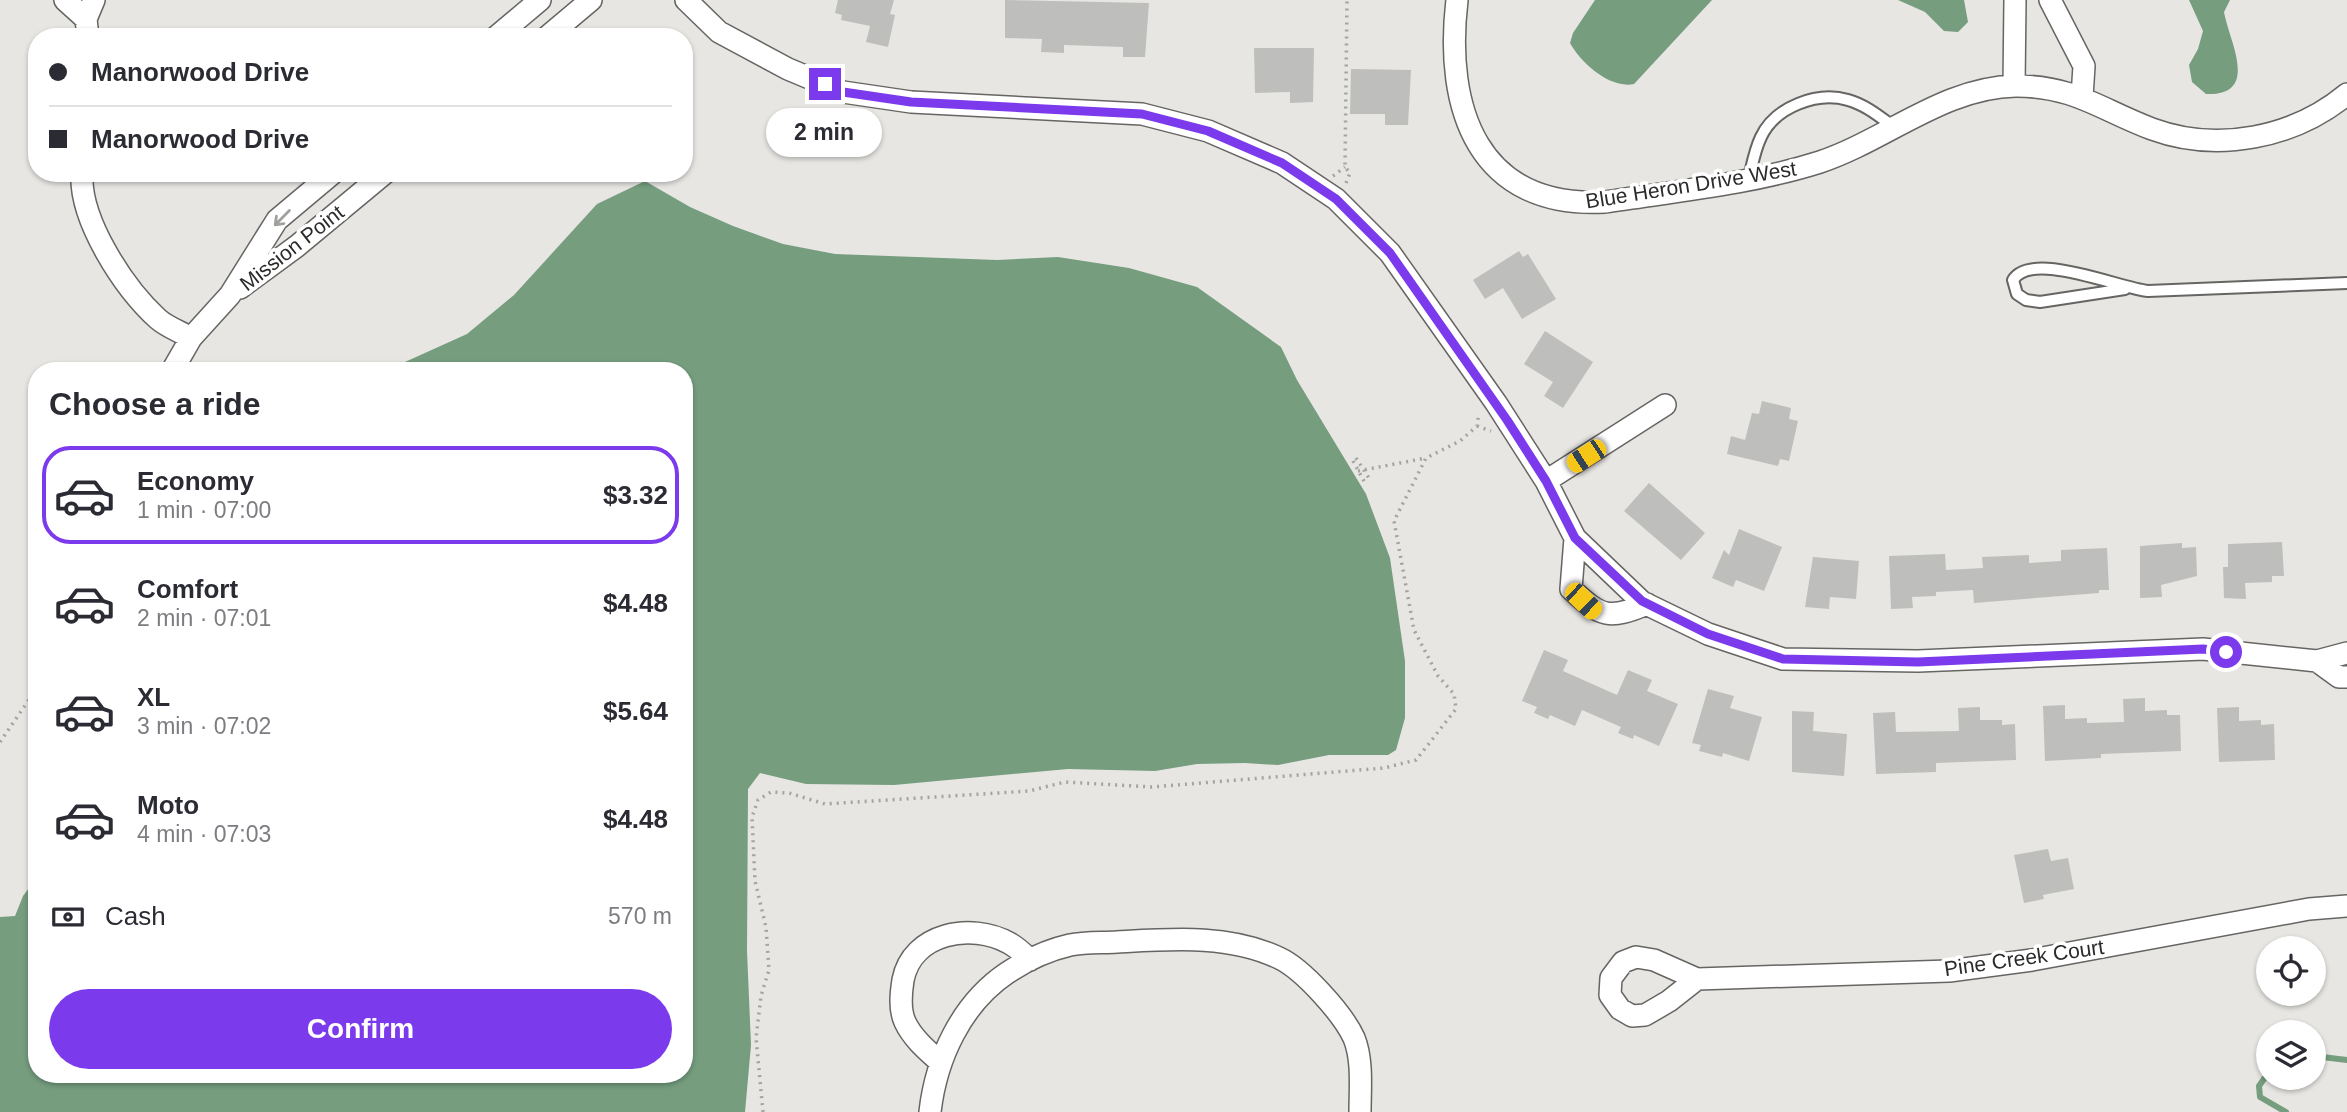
<!DOCTYPE html>
<html lang="en">
<head>
<meta charset="utf-8">
<style>
	body { margin:0; font-family:Helvetica,sans-serif; background:#f7f7f7; color:#2b2b33; height:100vh; display:flex; flex-direction:column; font-size:26px; white-space:nowrap }
	* { box-sizing:border-box; margin:0 }
	p { font-size:23px; color:#7c7c81 }
	.icon { flex:none; width:38px; height:38px; fill:none; stroke:currentColor; stroke-width:2; stroke-linecap:round; stroke-linejoin:round }
	.map { position:relative; flex:1; overflow:hidden }
	.sheet { position:absolute; left:28px; top:362px; width:665px; height:721px; display:flex; flex-direction:column; background:#fff; border-radius:28px; box-shadow:0 2px 5px #0004 }
	.sheet>* { flex:none }
	.top-card { position:absolute; left:28px; top:28px; width:665px; height:154px; border-radius:28px; box-shadow:0 2px 5px #0004; display:grid; align-content:center; height:154px; padding:0 21px; background:#fff }
	.tools { position:absolute; left:2256px; top:936px; display:grid; gap:14px }
	.tools a { display:grid; place-items:center; width:70px; height:70px; border-radius:50%; background:#fff; box-shadow:0 2px 5px #0004; font-size:35px }
	.end { position:absolute; width:32px; height:32px; margin:-16px; border:9px solid #7c3aed; background:#fff; box-shadow:0 0 0 4px #fff }
	.from { border-radius:50% }
	.bubble { position:absolute; height:49px; border-radius:24px; background:#fff; box-shadow:0 2px 5px #0004; font-size:23px; font-weight:700; line-height:49px; text-align:center }
	.car { position:absolute; width:21px; height:42px; margin:-21px -10px; border-radius:9px; box-shadow:0 0 5px 2px #0007; background:linear-gradient(#f5c518 24%,#345 0 40%,#f5c518 0 76%,#345 0 86%,#f5c518 0) }
	.top-card b { display:flex; align-items:center; gap:24px; height:66px; font-size:26px }
	.top-card b+b { border-top:2px solid #e1e1e2 }
	.top-card i { width:18px; height:18px; background:#2b2b33 }
	ul { padding:0; list-style:none }
	li { display:flex; align-items:center; gap:21px; height:98px; margin:0 14px 10px; padding:0 7px; border:4px solid transparent; border-radius:28px }
	li div { flex:1 }
	li b { display:block; font-size:26px }
	li em { font-style:normal; font-weight:700 }
	li.selected { border-color:#7c3aed }
	li>.icon { width:63px; height:63px; stroke-width:1.5 }
	h2 { padding:0 21px; font-size:32px; line-height:84px }
	.pay { display:flex; align-items:center; gap:18px; height:77px; padding:0 21px; font-size:26px }
	.pay p { margin-inline-start:auto }
	.primary-button { display:flex; gap:14px; margin-top:auto; padding:14px 21px }
	.primary-button a { flex:1; height:80px; border-radius:42px; background:#7c3aed; color:#fff; font-size:28px; font-weight:700; line-height:80px; text-align:center }
	.map>svg:first-child { display:block }
	.water { fill:#759d7e }
	.lines { fill:none; stroke-linecap:round; stroke-linejoin:round }
	.stream { stroke:#759d7e; stroke-width:6 }
	.building { fill:#bebfbc }
	.service-casing { stroke:#666563; stroke-width:14 }
	.minor-casing { stroke:#666563; stroke-width:24 }
	.path { stroke:#a4a3a1; stroke-width:3.5; stroke-dasharray:2 5; stroke-linecap:butt }
	.service { stroke:#fff; stroke-width:10 }
	.minor { stroke:#fff; stroke-width:21 }
	.oneway { stroke:#a0a09f }
	.route { stroke:#7c3aed; stroke-width:9 }
	.labels { text-anchor:middle; stroke-width:7; stroke-linejoin:round; paint-order:stroke }
	.street-label { font-size:21px; fill:#2b2b2a; stroke:#fff }
</style>
</head>
<body>
<div class="map">
<svg width="2347" height="1112" viewBox="0 0 2347 1112">
	<rect width="100%" height="100%" fill="#e7e6e3"/>
	<path class="water" d="M1595,0H1712L1634,84C1610,89 1581,63 1570,43L1573,33Z
		M1898,0H1964L1968,22L1958,32L1944,31L1925,12Z
		M2189,0H2230L2224,12C2229,41 2261,96 2206,94L2192,82L2189,65L2198,49L2203,31Z
		M645,181L690,207L733,226L783,244L835,254L997,260L1058,257L1129,268L1197,287L1281,347L1297,380L1366,494L1390,558L1405,661V718L1396,750L1388,755H1329L1278,765L1245,763L1197,764L1155,771L1068,769L894,785L806,784L760,773L748,789L747,951L751,1045L745,1112H0V917L15,916L23,896L37,877V1074H684V371H385L467,334L514,295L597,204Z"/>
	<g class="lines">
		<path class="stream" d="M2314,1056L2347,1060
			M2268,1073L2259,1086L2260,1097L2286,1112"/>
	</g>
	<path class="building" d="M838,0H894L890,14L895,15L888,47L866,42L870,26L841,20L842,15L835,13Z
		M1005,0L1149,3L1145,57H1123V47L1064,45V53L1041,52L1042,39L1005,38Z
		M1254,48H1314L1313,102L1290,103V92L1255,93Z
		M1351,69L1411,70L1408,125H1385V114H1350Z
		M1519,251L1523,257L1528,254L1556,299L1522,319L1503,288L1485,299L1473,280Z
		M1545,331L1593,362L1563,408L1544,396L1553,382L1524,364Z
		M1762,401L1791,408L1789,419L1798,421L1789,461L1780,459L1778,466L1727,454L1731,436L1745,440L1752,413L1759,414Z
		M1649,483L1705,533L1681,560L1624,511Z
		M1739,529L1782,547L1764,591L1736,580L1733,587L1712,578L1724,550L1729,555Z
		M2282,542L2284,576H2272V582L2245,583L2246,599L2224,598L2223,567H2228V544Z
		M2182,543V548L2196,547L2197,576L2161,585L2162,597L2140,598V546Z
		M2107,548L2109,590H2099V593L1974,603L1973,590L1936,592V596L1912,597L1913,608L1891,609L1889,556L1945,554L1946,570L1983,568L1982,557L2029,555V563L2061,561V550Z
		M1813,557L1859,561L1856,599L1830,597L1829,609L1805,607Z
		M1544,650L1568,660L1563,671L1617,695L1628,670L1652,680L1647,691L1678,704L1659,746L1634,735L1633,739L1618,733L1621,727L1582,710L1575,726L1550,715L1548,719L1534,713L1537,707L1522,701Z
		M1708,689L1734,696L1730,708L1762,717L1749,761L1723,753L1722,757L1699,751L1701,745L1692,743Z
		M2145,698V711L2167,710V715H2180L2181,751L2101,754V758L2045,761L2043,706L2065,705V719L2087,718V723L2124,722L2123,699Z
		M1980,707V720H2002V725L2015,724L2016,760L1936,763V772L1876,774L1873,713L1895,712L1896,732L1959,731L1958,708Z
		M2239,707V721L2261,720V725L2274,724L2275,760L2219,762L2217,708Z
		M1792,711L1814,712L1813,731L1847,734L1844,776L1792,772Z
		M2048,849L2051,861L2068,858L2074,889L2043,895L2044,899L2024,903L2014,855Z"/>
	<g class="lines">
		<defs>
			<path id="service" d="M1749,178C1752,165 1755,149 1761,137C1775,107 1817,91 1848,100C1866,105 1880,117 1894,127
				M2125,289L2040,302L2026,300L2017,294L2013,280C2031,250 2119,288 2148,291L2347,283"/>
			<path id="minor" d="M65,0L86,19
				M686,0L719,32L788,69L843,92L911,102L1142,114L1208,131L1282,163L1336,199L1390,253L1496,403L1546,481L1575,538L1642,602L1708,634L1783,659L1918,661L2203,649L2317,661
				M1457,0C1444,109 1478,209 1605,202C1676,191 1751,184 1820,162C1886,140 1944,87 2016,86C2075,86 2101,110 2152,129C2217,153 2294,138 2347,94
				M2050,0L2084,66L2082,97
				M88,37L86,19L94,0
				M496,37L540,0
				M547,37L591,0
				M2014,86L2015,0
				M82,173C79,220 124,288 158,319C167,327 181,332 191,338
				M240,288L297,246L385,173
				M172,371L191,338L230,295L277,220L333,173
				M1546,481L1665,405
				M1575,538L1571,589C1601,617 1609,620 1647,604
				M2347,653L2317,661L2339,677H2347
				M1697,979L1669,1001L1645,1015L1632,1016L1620,1009L1610,995L1611,978L1623,962L1636,957L1654,960L1697,979L1949,971L2032,960L2309,909L2347,906
				M941,1063C928,1051 913,1039 905,1022C899,1009 901,993 903,980C912,933 971,922 1009,943C1017,947 1024,954 1030,960
				M930,1112C936,1059 961,1004 1007,973C1025,961 1048,950 1070,945C1085,942 1102,943 1117,942C1171,939 1229,934 1279,958C1303,969 1343,1014 1354,1038C1363,1060 1360,1089 1360,1112"/>
		</defs>
		<use href="#service" class="service-casing"/>
		<use href="#minor" class="minor-casing"/>
		<path class="path" d="M1333,176L1345,167
			M1346,183L1350,173L1345,167L1347,0
			M1477,426L1491,431
			M1356,458L1371,481
			M1353,461L1365,483
			M1358,471L1426,458
			M0,742L37,688
			M763,1112L756,1038L761,996L769,970L766,927L755,881L752,817L758,800L771,792L789,793L825,804L1029,791L1065,782L1152,787L1384,768L1416,760L1456,709L1454,694L1438,676L1414,630L1394,521L1426,458L1460,441L1477,426L1479,413"/>
		<use href="#service" class="service"/>
		<use href="#minor" class="minor"/>
	</g>
	<defs><path id="oneway-shaft" d="M-6 0H5M1.5-3L5.5 0L1.5 3" fill="none" stroke-width="1.6" stroke-linecap="round" stroke-linejoin="round" transform="scale(1.75)"/></defs>
	<use class="oneway" href="#oneway-shaft" transform="translate(282 218) rotate(135)"/>
	<g class="lines">
		<path class="route" d="M825,84L843,92L911,102L1142,114L1208,131L1282,163L1336,199L1390,253L1507,420L1546,481L1575,538L1642,601L1708,634L1783,659L1918,662L2203,649L2226,652"/>
	</g>
	<g class="labels">
		<g class="street-label">
			<text transform="translate(1691 185) rotate(-9)" y="7">Blue Heron Drive West</text>
			<text transform="translate(292 248) rotate(-38)" y="7">Mission Point</text>
			<text transform="translate(2024 958) rotate(-8)" y="7">Pine Creek Court</text>
		</g>
	</g>
</svg>
<div class="tools">
<a><svg class="icon" aria-label="locate" viewBox="0 0 24 24"><circle cx="12" cy="12" r="6"/><path d="M12 2v4M12 18v4M2 12h4M18 12h4"/></svg></a>
<a><svg class="icon" aria-label="layers" viewBox="0 0 24 24"><path d="M12 4l9 5-9 5-9-5zM3 14l9 5 9-5"/></svg></a>
</div>
<i class="end from" style="left:2226px;top:652px"></i>
<i class="end" style="left:825px;top:84px"></i>
<div class="bubble" style="left:766px;top:108px;width:116px">2 min</div>
<i class="car" style="left:1586px;top:456px;rotate:237deg"></i>
<i class="car" style="left:1583px;top:601px;rotate:134deg"></i>
<div class="top-card">
<b><i class="from"></i>Manorwood Drive</b>
<b><i></i>Manorwood Drive</b>
</div>
<section class="sheet">
<h2>Choose a ride</h2>
<ul>
<li class="selected"><svg class="icon" aria-label="car" viewBox="0 0 24 24"><path d="M5 17H2v-5l4-1 3-4h7l3 4 3 1v5h-3M9 17h6M6 11h13"/><circle cx="7" cy="17" r="2"/><circle cx="17" cy="17" r="2"/></svg><div><b>Economy</b><p>1 min · 07:00</p></div><em>$3.32</em></li>
<li><svg class="icon" aria-label="car" viewBox="0 0 24 24"><path d="M5 17H2v-5l4-1 3-4h7l3 4 3 1v5h-3M9 17h6M6 11h13"/><circle cx="7" cy="17" r="2"/><circle cx="17" cy="17" r="2"/></svg><div><b>Comfort</b><p>2 min · 07:01</p></div><em>$4.48</em></li>
<li><svg class="icon" aria-label="car" viewBox="0 0 24 24"><path d="M5 17H2v-5l4-1 3-4h7l3 4 3 1v5h-3M9 17h6M6 11h13"/><circle cx="7" cy="17" r="2"/><circle cx="17" cy="17" r="2"/></svg><div><b>XL</b><p>3 min · 07:02</p></div><em>$5.64</em></li>
<li><svg class="icon" aria-label="car" viewBox="0 0 24 24"><path d="M5 17H2v-5l4-1 3-4h7l3 4 3 1v5h-3M9 17h6M6 11h13"/><circle cx="7" cy="17" r="2"/><circle cx="17" cy="17" r="2"/></svg><div><b>Moto</b><p>4 min · 07:03</p></div><em>$4.48</em></li>
</ul>
<div class="pay"><svg class="icon" aria-label="cash" viewBox="0 0 24 24"><path d="M3 7h18v10H3z"/><circle cx="12" cy="12" r="2"/></svg>Cash<p>570 m</p></div>
<div class="primary-button"><a>Confirm</a></div>
</section>
</div>
</body>
</html>
